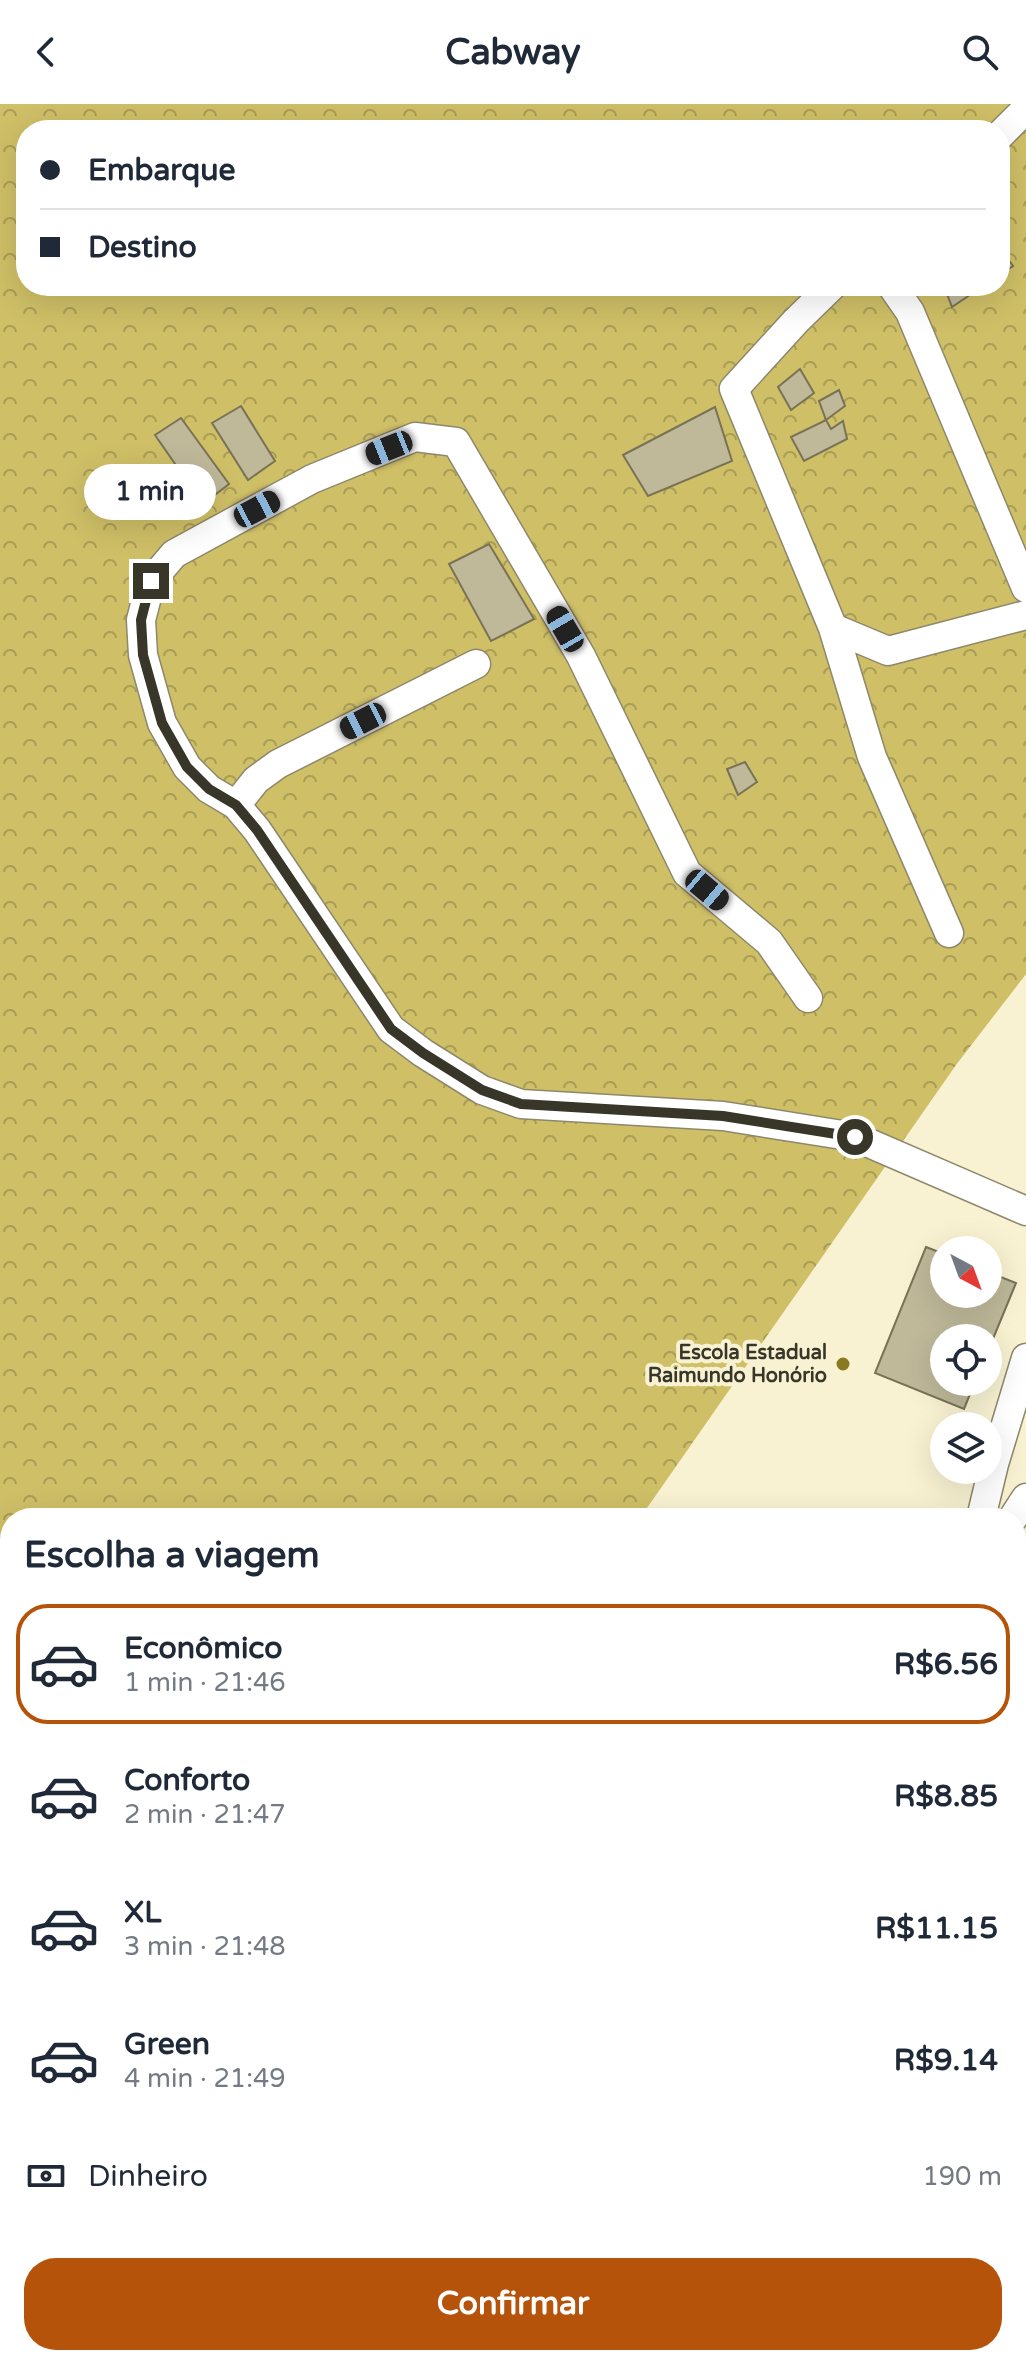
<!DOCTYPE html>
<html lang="pt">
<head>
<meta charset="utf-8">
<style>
	body { margin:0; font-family:"Varela Round",sans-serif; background:#f6f6f7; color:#1f2937; height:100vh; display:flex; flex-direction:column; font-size:30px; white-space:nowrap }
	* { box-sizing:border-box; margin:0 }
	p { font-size:26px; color:#747a83 }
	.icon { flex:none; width:44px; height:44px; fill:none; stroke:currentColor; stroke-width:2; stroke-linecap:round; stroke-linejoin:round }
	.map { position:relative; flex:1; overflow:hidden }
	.side { position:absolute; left:0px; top:1404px; width:1026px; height:858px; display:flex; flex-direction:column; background:#fff; border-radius:32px 32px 0 0; box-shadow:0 8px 32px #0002 }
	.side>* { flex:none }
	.top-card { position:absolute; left:16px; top:16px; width:994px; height:176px; border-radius:32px; box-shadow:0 8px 32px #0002; display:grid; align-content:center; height:176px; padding:0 24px; background:#fff }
	.needle { width:52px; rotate:139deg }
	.controls { position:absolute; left:930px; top:1132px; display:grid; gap:16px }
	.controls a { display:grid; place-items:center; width:72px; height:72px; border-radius:50%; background:#fff; box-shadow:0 8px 32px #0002; font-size:40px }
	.end { position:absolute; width:36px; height:36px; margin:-18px; border:10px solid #383629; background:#fff; box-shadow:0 0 0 4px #fff }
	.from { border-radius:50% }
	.bubble { position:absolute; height:56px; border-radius:28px; background:#fff; box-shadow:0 8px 32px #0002; font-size:26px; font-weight:800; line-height:56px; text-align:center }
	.car { position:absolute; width:24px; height:48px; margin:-24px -12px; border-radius:10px; box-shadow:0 0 6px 2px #0007; background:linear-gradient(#222 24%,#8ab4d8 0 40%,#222 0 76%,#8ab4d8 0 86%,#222 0) }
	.top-card b { display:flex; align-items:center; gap:28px; height:76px; font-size:30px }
	.top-card b+b { border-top:2px solid #e0e1e3 }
	.top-card i { width:20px; height:20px; background:#1f2937 }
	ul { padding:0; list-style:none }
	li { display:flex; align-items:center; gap:24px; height:120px; margin:0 16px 12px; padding:0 8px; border:4px solid transparent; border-radius:32px }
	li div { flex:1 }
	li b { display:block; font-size:30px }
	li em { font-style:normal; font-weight:800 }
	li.current { border-color:#b45309 }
	li>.icon { width:72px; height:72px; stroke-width:1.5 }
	h2 { padding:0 24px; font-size:36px; line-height:96px }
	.pay { display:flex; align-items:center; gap:20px; height:88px; padding:0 24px; font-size:30px }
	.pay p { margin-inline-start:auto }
	.action { display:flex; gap:16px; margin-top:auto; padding:16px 24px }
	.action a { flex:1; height:92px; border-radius:32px; background:#b45309; color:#fff; font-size:32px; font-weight:800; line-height:92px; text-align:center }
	header { display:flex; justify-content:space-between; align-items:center; height:104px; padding:0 24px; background:#fff; font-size:36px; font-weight:800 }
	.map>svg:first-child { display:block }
	.forest { fill:url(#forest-crowns); fill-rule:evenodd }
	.park { fill:url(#park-crowns) }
	.building { fill:#bfb99a; stroke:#797356; stroke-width:2 }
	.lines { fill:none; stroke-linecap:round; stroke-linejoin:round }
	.minor-casing { stroke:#8e886b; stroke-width:31 }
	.tertiary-casing { stroke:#8e886b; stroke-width:39 }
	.minor { stroke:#fff; stroke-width:28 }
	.tertiary { stroke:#fff; stroke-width:36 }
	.route { stroke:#383629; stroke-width:10 }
	.poi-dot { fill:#8a7a1f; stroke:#f8f2d2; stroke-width:3 }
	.labels { text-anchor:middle; stroke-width:8; stroke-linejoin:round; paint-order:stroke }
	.poi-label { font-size:20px; font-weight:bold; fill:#383629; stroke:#f8f2d2; text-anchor:end }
</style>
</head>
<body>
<header><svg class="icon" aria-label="back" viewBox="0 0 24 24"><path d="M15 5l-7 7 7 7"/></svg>Cabway<svg class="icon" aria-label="search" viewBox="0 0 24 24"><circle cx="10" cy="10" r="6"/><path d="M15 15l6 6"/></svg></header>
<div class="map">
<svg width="1026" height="2261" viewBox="0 0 1026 2261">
	<defs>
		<pattern id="forest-crowns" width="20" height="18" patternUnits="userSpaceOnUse" patternTransform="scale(2)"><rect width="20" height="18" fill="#cfbf67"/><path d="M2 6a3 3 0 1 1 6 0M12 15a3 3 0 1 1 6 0" fill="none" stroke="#a99c55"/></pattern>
		<pattern id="park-crowns" width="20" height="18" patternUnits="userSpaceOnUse" patternTransform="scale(2)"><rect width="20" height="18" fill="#c9bf8b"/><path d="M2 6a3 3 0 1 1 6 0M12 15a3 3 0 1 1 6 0" fill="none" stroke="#a49c72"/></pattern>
	</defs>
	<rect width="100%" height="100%" fill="#f8f2d2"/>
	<path class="forest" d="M0,0H1026V870L956,961L640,1414H10V1659L0,1654ZM26,26H1000V182H26Z
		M10,2084V2226L0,2232V2090Z
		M157,2252H193L209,2261H151Z"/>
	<path class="park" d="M1016,1644L1026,1648V1733L1016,1748Z
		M1016,2133L1026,2155V2261H1005L1002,2252H1016Z"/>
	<path class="building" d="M1000,144L1013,162L1000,171Z
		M944,182H983L952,203Z
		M800,265L814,289L791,306L778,283Z
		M839,286L845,302L826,316L819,297Z
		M241,302L275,357L248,376L212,319Z
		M715,303L732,357L648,392L623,351Z
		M181,314L229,380L203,400L155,331Z
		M826,316L831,325L843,317L847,335L804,357L791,333Z
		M489,440L534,515L491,537L449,460Z
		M745,658L757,678L738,691L727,665Z
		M926,1143L944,1150V1190H988V1168L1016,1179L988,1247V1234H944V1278H975L964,1305L875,1269Z
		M10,1537V1555L6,1558L0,1551V1546Z
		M0,1656L10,1660V1670L0,1695Z
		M10,1933V1968L0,1949V1938Z
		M0,1981L10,1998V2015L0,2020Z
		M0,2044L10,2061V2084L0,2090Z
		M10,2234V2252H25L18,2261H9L0,2254V2247Z
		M45,2252H56L65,2261H37Z
		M262,2252H267L278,2261H255Z
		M324,2252H382L392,2261H319L318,2260Z
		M410,2252H478L471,2261H422Z
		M684,2252H725L731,2261H689Z
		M843,2252H853L856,2261H830L828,2256Z"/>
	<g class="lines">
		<defs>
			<path id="minor" d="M1000,31L1026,5
				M832,182L796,217L734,285L833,524L888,547L1026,511
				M892,182L910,208L1026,484
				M833,524L872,653L949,829
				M236,701L256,676L278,660L476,560
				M808,894L769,838L687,769L581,552L456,338L415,333L312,375L174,450L151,477L141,516L143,551L162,619L187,663L209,685L236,701L257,726L391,925L423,949L482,986L521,1000L723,1012L855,1033L1026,1107
				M981,1414L994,1360L1026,1254
				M1013,1414L1026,1394
				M1016,1586L1026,1591
				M1016,1726L1026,1709
				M0,1761L10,1765
				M528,2261L536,2252"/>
			<path id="tertiary" d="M0,1882L10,1874
				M1016,2042L1026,2048"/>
		</defs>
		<use href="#minor" class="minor-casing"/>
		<use href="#tertiary" class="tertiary-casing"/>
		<use href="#minor" class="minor"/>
		<use href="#tertiary" class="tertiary"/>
	</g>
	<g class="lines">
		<path class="route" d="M151,477L141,516L143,551L162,619L187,663L209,685L236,701L257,726L391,925L423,949L482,986L521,1000L723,1012L855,1033"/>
	</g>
	<circle class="poi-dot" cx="843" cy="1260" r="8"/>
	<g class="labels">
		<g class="poi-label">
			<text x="827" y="1255">Escola Estadual<tspan x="827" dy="23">Raimundo Honório</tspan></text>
		</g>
	</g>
</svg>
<div class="controls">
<a><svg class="needle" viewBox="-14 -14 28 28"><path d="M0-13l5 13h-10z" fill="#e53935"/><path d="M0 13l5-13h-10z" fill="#747a83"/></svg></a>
<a><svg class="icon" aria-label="locate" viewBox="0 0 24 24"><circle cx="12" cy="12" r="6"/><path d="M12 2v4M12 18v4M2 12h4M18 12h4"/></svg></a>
<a><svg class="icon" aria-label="layers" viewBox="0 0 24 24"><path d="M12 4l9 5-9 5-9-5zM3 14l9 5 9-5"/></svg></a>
</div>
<i class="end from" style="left:855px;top:1033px"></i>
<i class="end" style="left:151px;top:477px"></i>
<div class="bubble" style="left:84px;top:360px;width:132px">1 min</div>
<i class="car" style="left:389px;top:344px;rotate:248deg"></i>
<i class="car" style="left:257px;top:405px;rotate:62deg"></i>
<i class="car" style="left:565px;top:525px;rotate:330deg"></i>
<i class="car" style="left:363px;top:617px;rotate:243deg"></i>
<i class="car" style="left:707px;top:786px;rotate:130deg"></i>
<div class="top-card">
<b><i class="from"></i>Embarque</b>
<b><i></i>Destino</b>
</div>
<section class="side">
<h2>Escolha a viagem</h2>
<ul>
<li class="current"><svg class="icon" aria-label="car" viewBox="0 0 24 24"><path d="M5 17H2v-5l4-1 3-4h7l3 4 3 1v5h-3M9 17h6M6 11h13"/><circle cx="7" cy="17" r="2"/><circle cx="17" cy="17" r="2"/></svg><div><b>Econômico</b><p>1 min · 21:46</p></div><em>R$6.56</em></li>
<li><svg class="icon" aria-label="car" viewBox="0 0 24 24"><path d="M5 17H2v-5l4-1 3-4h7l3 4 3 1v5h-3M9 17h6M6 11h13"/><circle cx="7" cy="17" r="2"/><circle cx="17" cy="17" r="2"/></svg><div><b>Conforto</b><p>2 min · 21:47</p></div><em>R$8.85</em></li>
<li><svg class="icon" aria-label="car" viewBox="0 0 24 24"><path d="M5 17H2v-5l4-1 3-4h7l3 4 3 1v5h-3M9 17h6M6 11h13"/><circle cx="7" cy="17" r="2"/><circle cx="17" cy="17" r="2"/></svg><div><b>XL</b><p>3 min · 21:48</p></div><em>R$11.15</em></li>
<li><svg class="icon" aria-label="car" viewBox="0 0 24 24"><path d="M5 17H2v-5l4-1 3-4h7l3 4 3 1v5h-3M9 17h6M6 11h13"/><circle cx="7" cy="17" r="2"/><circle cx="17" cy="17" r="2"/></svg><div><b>Green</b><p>4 min · 21:49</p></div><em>R$9.14</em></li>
</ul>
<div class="pay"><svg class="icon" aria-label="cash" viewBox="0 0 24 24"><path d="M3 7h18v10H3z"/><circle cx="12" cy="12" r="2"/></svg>Dinheiro<p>190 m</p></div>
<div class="action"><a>Confirmar</a></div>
</section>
</div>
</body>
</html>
